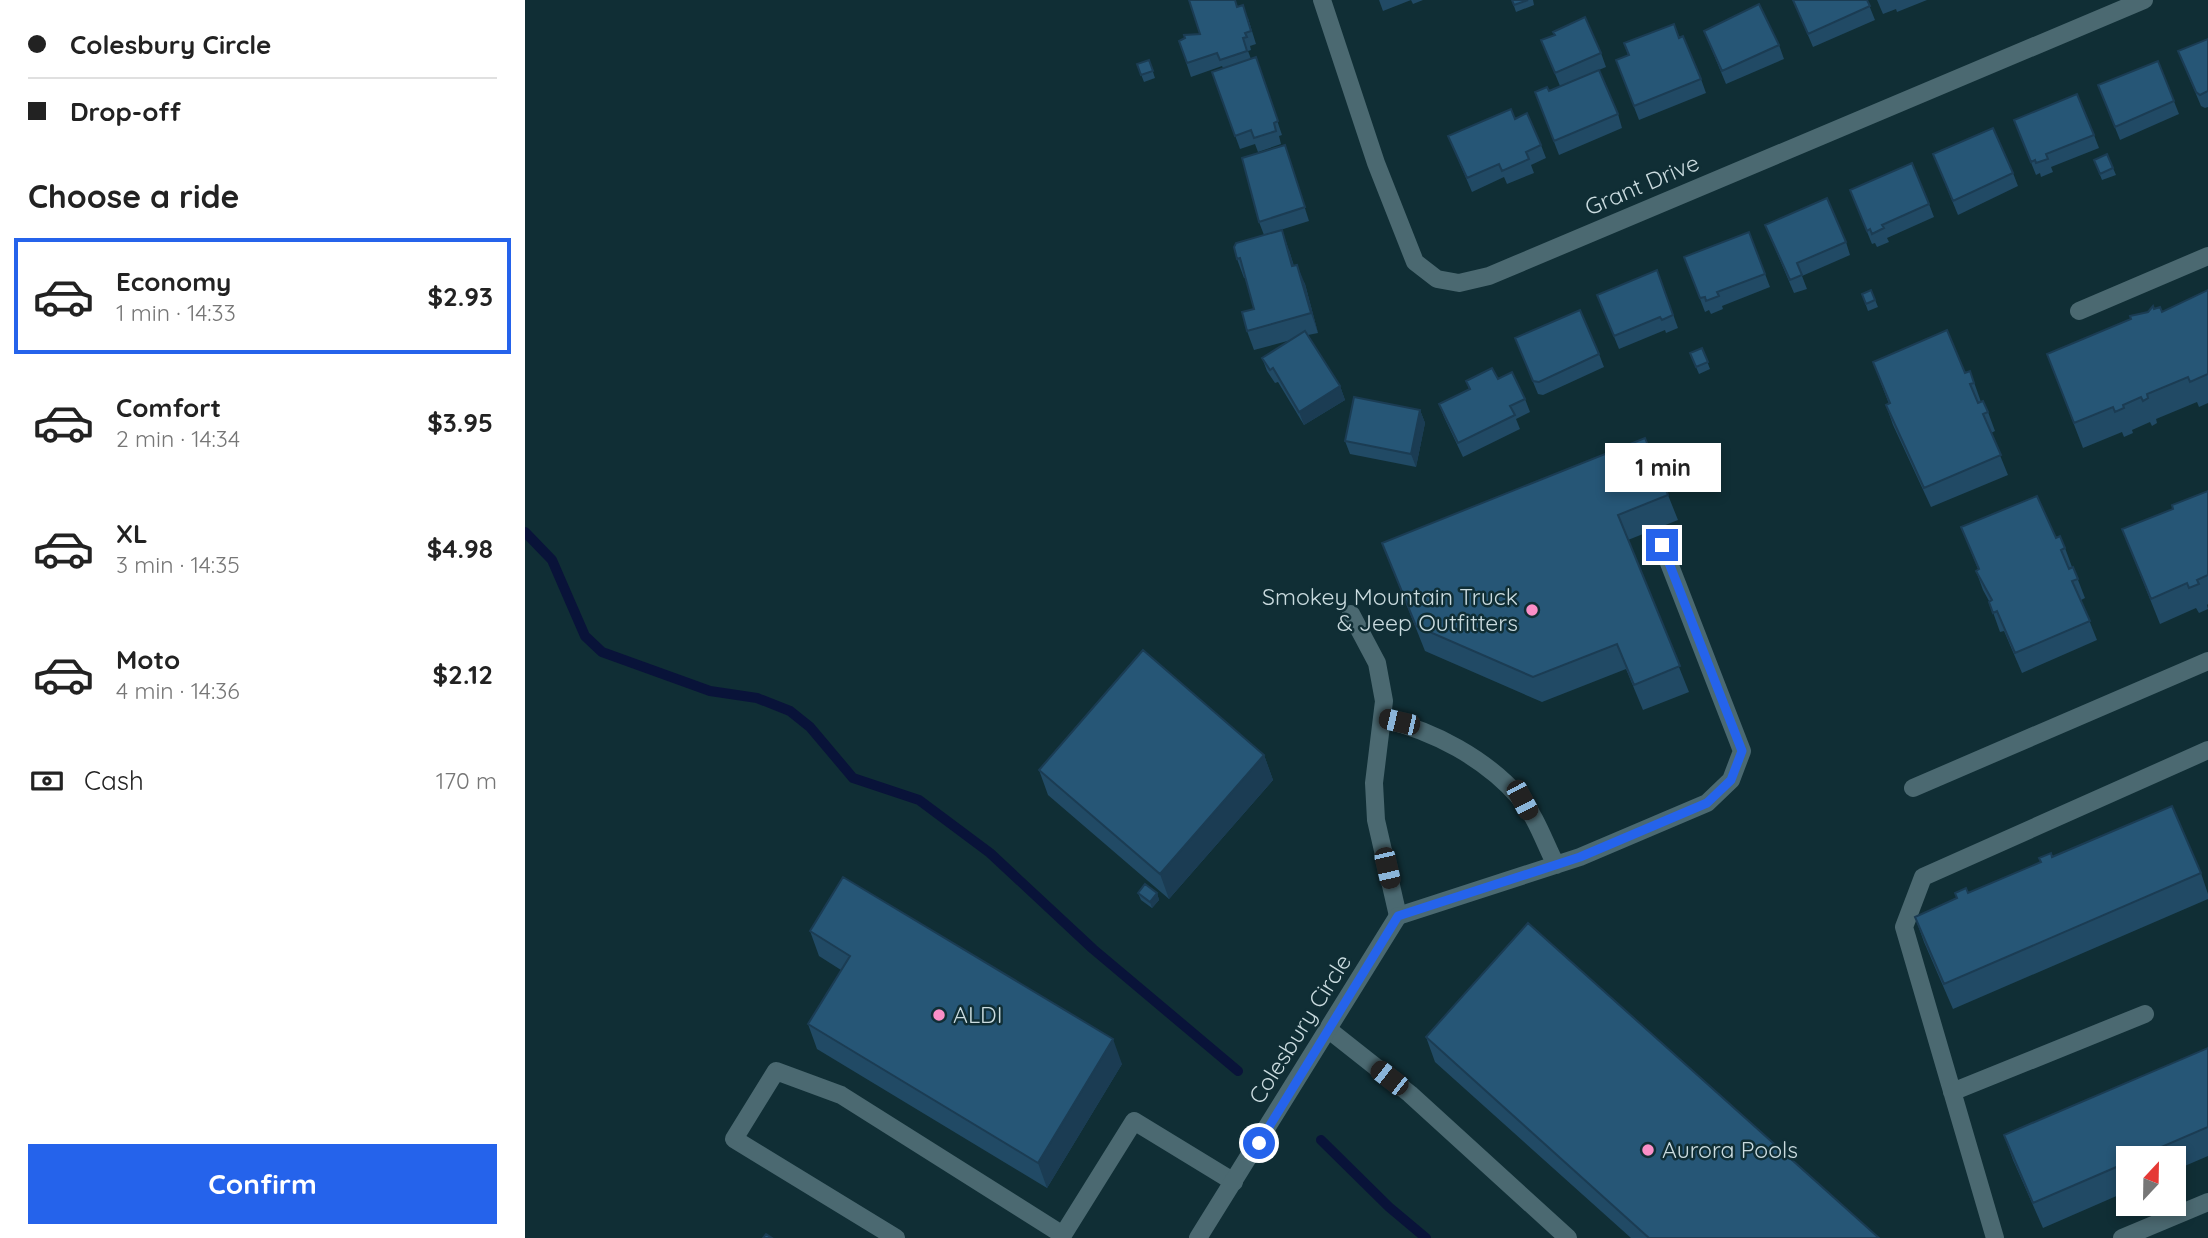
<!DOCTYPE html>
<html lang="en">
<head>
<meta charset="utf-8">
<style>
	body { margin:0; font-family:Quicksand,sans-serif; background:#f2f2f2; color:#222; height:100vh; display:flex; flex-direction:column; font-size:26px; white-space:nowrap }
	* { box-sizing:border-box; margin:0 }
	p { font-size:23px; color:#767676 }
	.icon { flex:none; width:38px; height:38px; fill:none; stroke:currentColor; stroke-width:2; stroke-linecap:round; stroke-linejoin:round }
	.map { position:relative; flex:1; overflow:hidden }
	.panel { display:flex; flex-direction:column; background:#fff; width:525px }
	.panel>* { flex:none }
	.banner { display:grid; align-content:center; height:154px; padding:0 28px; background:#fff }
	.needle { width:46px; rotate:22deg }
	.controls { position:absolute; left:1591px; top:1146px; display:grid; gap:14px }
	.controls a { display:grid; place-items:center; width:70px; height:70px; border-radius:0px; background:#fff; box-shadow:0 4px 10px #0003; font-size:35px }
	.end { position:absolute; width:32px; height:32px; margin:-16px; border:9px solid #2563eb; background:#fff; box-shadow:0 0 0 4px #fff }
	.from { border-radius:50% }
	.bubble { position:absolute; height:49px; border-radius:0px; background:#fff; box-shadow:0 4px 10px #0003; font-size:23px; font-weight:700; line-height:49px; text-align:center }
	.car { position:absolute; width:21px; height:42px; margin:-21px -10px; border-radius:9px; box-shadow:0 0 5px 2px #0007; background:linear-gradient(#222 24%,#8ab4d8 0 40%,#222 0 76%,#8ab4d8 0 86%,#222 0) }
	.banner b { display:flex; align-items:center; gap:24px; height:66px; font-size:26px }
	.banner b+b { border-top:2px solid #e0e0e0 }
	.banner i { width:18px; height:18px; background:#222 }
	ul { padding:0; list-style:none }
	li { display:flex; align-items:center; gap:21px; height:116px; margin:0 14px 10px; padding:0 14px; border:4px solid transparent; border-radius:0px }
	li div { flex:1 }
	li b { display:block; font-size:26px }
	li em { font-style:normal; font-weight:700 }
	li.selected { border-color:#2563eb }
	li>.icon { width:63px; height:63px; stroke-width:1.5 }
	h2 { padding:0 28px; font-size:32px; line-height:84px }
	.pay { display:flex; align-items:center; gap:18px; height:77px; padding:0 28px; font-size:26px }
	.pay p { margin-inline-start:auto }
	.button { display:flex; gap:14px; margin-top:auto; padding:14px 28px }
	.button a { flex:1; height:80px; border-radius:0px; background:#2563eb; color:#fff; font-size:28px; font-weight:700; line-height:80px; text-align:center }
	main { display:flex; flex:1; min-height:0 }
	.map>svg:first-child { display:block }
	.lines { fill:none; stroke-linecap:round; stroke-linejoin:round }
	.stream { stroke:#091339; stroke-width:10 }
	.service { stroke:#4b6971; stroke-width:18 }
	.minor { stroke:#4b6971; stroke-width:18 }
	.wall { fill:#214a65 }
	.shaded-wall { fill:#1b3c53 }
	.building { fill:#265676; stroke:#1b3c53; stroke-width:2 }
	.route { stroke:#2563eb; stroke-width:9 }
	.poi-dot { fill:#fa8fc8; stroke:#102e35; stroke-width:2.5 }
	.labels { text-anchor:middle; stroke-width:5; stroke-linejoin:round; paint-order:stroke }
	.street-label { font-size:23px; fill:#cadbdf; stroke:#102e35 }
	.poi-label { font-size:23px; fill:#cadbdf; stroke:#102e35; text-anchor:start }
</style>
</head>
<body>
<main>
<section class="panel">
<div class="banner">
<b><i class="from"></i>Colesbury Circle</b>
<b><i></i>Drop-off</b>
</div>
<h2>Choose a ride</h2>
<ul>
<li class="selected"><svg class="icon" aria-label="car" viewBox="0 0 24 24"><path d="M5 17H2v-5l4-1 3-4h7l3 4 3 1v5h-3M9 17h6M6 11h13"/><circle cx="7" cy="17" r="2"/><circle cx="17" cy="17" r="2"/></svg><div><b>Economy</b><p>1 min · 14:33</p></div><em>$2.93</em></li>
<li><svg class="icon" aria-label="car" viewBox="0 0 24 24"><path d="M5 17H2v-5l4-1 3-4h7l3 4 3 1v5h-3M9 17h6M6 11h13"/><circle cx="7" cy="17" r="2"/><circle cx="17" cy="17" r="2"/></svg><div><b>Comfort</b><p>2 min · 14:34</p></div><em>$3.95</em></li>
<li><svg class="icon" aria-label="car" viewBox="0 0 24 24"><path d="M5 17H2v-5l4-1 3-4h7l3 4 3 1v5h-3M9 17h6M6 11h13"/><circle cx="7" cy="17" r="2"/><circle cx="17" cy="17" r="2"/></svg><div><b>XL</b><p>3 min · 14:35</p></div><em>$4.98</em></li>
<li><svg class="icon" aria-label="car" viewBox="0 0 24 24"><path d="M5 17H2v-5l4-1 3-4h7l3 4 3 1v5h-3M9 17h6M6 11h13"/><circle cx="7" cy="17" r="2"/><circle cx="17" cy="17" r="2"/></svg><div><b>Moto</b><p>4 min · 14:36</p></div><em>$2.12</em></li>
</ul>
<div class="pay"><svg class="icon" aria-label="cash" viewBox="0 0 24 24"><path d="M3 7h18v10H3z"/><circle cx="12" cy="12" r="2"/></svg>Cash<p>170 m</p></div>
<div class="button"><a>Confirm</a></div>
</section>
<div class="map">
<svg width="1683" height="1238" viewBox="0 0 1683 1238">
	<rect width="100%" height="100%" fill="#102e35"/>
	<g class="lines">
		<path class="stream" d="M0,532L27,560L60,636L77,652L185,691L232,698L265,711L285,727L328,778L394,800L465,853L568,949L713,1071
			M796,1140L864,1207L901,1238"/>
		<path class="service" d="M826,614L852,663L859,701L849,783L851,820L873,916L1055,857L1182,803L1206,780L1217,751L1137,545
			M858,719C909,731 960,758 995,798C1011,816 1020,844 1031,865
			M804,1030L885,1094L1043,1238
			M371,1238L209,1139L251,1071L316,1095L538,1235
			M536,1238L609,1121L709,1182"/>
		<path class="minor" d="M797,0L851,163L890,262L912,279L934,283L964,276L1619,0
			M1554,311L1683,256
			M1388,788L1683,661
			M1427,1092L1620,1014
			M673,1238L873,916
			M1470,1238L1379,927L1398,877L1683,750
			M1597,1238L1683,1202"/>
	</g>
	<path class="wall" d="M854,0H886L858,11Z
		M886,0H898L888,4Z
		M987,0H1008L1009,5L991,12Z
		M1268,0H1342L1350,20L1288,47Z
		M1352,0H1402L1372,12L1371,9L1358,14Z
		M713,7L723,18L731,44L725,46L726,50L723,51L726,59L735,70L757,135L754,136L756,144L733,152L730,144L715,149L687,72L698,68L697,66L666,77L654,41L675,34Z
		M1179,31L1254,45L1259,59L1201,84Z
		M1154,38L1176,79L1181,93L1114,120L1091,60L1103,55L1099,43Z
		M1683,39V107L1680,108L1676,106L1653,51Z
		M1016,40L1076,53L1081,67L1035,86Z
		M624,60L630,78L619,82L612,64Z
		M1633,61L1654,114L1595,140L1573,85Z
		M1024,91L1093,114L1097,128L1034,155L1010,92Z
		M990,119L1016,145L1021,158L1006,165L1009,173L982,184L979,177L947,192L923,136Z
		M1489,120L1569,135L1574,148L1526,167L1528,172L1516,177L1515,173L1511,175Z
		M760,145L784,221L739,235L734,222Z
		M1408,154L1488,173L1493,186L1433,215Z
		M1582,154L1591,175L1577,180L1569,160Z
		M1325,190L1404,204L1409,217L1362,238L1364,242L1352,247L1350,243L1347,244Z
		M1240,225L1321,242L1325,255L1277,276L1282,289L1269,293Z
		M1224,232L1245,287L1197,306L1198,309L1186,314L1184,310L1180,312L1159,257Z
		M764,250L769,266L780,284L793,333L783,335L815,386L820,400L779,425L753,382L750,383L742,371L737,358L766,340L729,350L722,331L729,309L720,278H719L712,259Z
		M1132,270L1153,328L1141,333L1140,330L1094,349L1072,295Z
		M1346,290L1353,307L1343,311L1337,294Z
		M1683,290V403L1674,407L1672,402L1631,419L1632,423L1627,426L1625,422L1607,430L1608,433L1599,437L1597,432L1558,448L1522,354L1629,309L1637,312Z
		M990,338L1074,354L1079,367L1018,395L1013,394Z
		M1177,348L1185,369L1174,374L1165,353Z
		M1348,362L1440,373L1445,371L1456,402L1463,412L1470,431L1466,433L1483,475L1406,507L1368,425L1361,405L1364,404Z
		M973,379L1000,399L1005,412L991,419L995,429L938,457L919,417L914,404L944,389L941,381Z
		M895,410L900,423L891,467L825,454L820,441Z
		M1683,491V604L1682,605L1683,609L1674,613L1671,608L1635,624L1597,529L1648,509Z
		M1143,495L1153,520L1103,540L1164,692L1118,710L1101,669L1017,702L900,651L857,543Z
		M1436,527L1531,538L1540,548L1547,567H1548L1560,598L1556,600L1572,640L1497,673L1479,631L1475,632L1464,601L1458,590L1451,571L1453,569Z
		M739,755L748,780L644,899L523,795L514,770Z
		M1528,857L1676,873L1683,894V899L1428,1009L1399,942L1390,917L1432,898L1430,893H1443Z
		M613,893H632L634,900L627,908L616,900Z
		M285,931L597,1064L522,1188L292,1049L283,1024L316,970L294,956Z
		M901,1037L1354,1238H1106L910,1062Z
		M1683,1048V1156L1648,1171V1158H1603V1191L1518,1228L1488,1160L1479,1135Z"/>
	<path class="shaded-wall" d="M757,230L764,250L774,285L767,266Z
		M772,265L780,284L793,333L786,313Z
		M815,386L820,400L779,425L774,412Z
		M895,410L900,423L891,467L886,454Z
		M739,755L748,780L644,899L635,874Z
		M632,893L634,900L627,908L625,902Z
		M588,1039L597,1064L522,1188L513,1163Z"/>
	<path class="building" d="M664,0H710L712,7L718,5L726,31L720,33L722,37L718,38L722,51L695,60L692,53L662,63L654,41L660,38L659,35L675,34Z
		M987,0H1003L989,5Z
		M1268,0H1342L1345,6L1283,34Z
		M1234,4L1254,45L1197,71L1179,31Z
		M1060,17L1076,53L1030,73L1016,40L1030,35L1028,32Z
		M1149,24L1154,38L1158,36L1176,79L1109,106L1091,60L1104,55L1099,43Z
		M1683,39V91L1675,95L1671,92L1653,51Z
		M731,57L753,121L749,123L751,131L729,138L726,130L710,136L687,72Z
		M624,60L628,71L616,75L612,64Z
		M1633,61L1649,101L1590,127L1573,85Z
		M1074,70L1093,114L1029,141L1010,92L1022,87L1024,91Z
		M1552,94L1569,135L1521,154L1523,159L1511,163L1510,160L1506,162L1489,120Z
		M986,109L990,119L1002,113L1016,145L1001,152L1004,159L977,171L974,164L942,178L923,136Z
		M1468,128L1488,173L1428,201L1408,154Z
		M760,145L780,207L734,222L717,158Z
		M1582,154L1588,168L1575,174L1569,160Z
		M1387,163L1404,204L1357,225L1359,228L1347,234L1345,229L1342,231L1325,190Z
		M1302,198L1321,242L1272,263L1277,275L1265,280L1240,225Z
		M757,230L767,266L772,265L786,313L722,331L717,312L729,309L715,258L712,259L709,247L711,243Z
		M1224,232L1240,274L1192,292L1194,296L1181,301L1180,297L1175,298L1159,257Z
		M1132,270L1148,315L1137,320L1135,317L1089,336L1072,295Z
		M1346,290L1350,300L1341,304L1337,294Z
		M1683,290V374L1665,382L1663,377L1622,394L1623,398L1618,401L1616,397L1598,405L1599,408L1590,412L1588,407L1549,423L1522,354L1606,319L1605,316L1623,312L1628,306L1629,309L1635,307L1637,312Z
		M1055,310L1074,354L1014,382L1008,381L990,338Z
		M1422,330L1440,373L1445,371L1449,383L1445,384L1453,403L1458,401L1463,412L1458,414L1476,455L1399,488L1361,405L1365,403L1348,362Z
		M780,331L815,386L774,412L748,368L745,370L737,358Z
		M1177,348L1183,362L1171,367L1165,353Z
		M967,368L973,379L987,372L1000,399L985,406L990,415L933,443L914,404L945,389L941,381Z
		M829,397L895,410L886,454L820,441Z
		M1120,438L1143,495L1093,515L1155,666L1109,685L1092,644L1008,677L891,626L857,543Z
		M1683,491V575L1672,580L1674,584L1664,588L1662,583L1626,599L1597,529L1648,509L1647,505Z
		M1512,496L1531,538L1535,536L1540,548L1536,550L1544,569L1548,567L1553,579L1547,581L1565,621L1490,653L1472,611L1468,613L1464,602L1467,600L1451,571L1454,569L1436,527Z
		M618,650L739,755L635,874L514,770Z
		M1647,806L1676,873L1419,984L1390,917L1432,898L1430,893L1441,888L1443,893L1516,862L1514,858L1526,853L1527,857Z
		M318,877L588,1039L513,1163L283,1024L325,956L285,931Z
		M620,884L632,893L625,902L613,893Z
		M1003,923L1354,1238H1124L901,1037Z
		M1683,1048V1127L1611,1158H1603V1162L1508,1203L1479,1135Z
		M241,1234L247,1238H238Z"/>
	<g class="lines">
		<path class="route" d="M734,1143L873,916L1055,857L1182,803L1206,780L1217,751L1137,545"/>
	</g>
	<g class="poi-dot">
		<circle cx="1007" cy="610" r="7"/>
		<circle cx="414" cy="1015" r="7"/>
		<circle cx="1123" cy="1150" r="7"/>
	</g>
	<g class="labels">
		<g class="street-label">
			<text transform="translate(1117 185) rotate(-23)" y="8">Grant Drive</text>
			<text transform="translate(775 1029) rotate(-58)" y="8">Colesbury Circle</text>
		</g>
		<g class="poi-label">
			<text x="993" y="605" text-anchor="end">Smokey Mountain Truck<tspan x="993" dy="26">&amp; Jeep Outfitters</tspan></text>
			<text x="428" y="1023">ALDI</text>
			<text x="1137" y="1158">Aurora Pools</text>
		</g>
	</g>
</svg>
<div class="controls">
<a><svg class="needle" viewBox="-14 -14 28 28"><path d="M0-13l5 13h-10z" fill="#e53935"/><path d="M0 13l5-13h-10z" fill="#767676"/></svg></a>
</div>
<i class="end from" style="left:734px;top:1143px"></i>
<i class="end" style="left:1137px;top:545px"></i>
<div class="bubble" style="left:1080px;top:443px;width:116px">1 min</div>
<i class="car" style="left:874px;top:722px;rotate:283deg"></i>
<i class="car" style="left:997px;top:800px;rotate:152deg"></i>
<i class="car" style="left:862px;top:868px;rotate:167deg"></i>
<i class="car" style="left:864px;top:1078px;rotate:308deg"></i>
</div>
</main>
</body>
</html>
